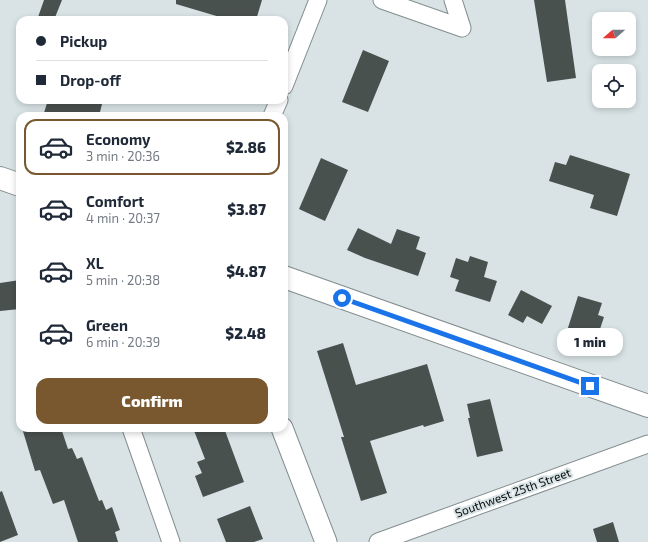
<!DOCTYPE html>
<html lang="en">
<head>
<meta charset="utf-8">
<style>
	body { margin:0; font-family:"Exo 2",sans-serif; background:#f6f6f7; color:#1f2937; height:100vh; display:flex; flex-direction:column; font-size:15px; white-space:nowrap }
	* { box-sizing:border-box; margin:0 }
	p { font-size:13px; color:#747a83 }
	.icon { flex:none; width:22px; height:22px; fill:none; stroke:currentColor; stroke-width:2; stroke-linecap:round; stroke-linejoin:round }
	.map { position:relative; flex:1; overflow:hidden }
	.drawer { position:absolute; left:16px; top:112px; width:272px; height:320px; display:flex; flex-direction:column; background:#fff; border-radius:12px; box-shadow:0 2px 6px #0003 }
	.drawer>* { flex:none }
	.banner { position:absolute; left:16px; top:16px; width:272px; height:88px; border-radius:12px; box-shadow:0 2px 6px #0003; display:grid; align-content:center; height:88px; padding:0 20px; background:#fff }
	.needle { width:26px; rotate:250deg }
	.buttons { position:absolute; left:592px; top:12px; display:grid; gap:8px }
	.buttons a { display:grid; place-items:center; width:44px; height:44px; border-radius:8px; background:#fff; box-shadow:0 2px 6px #0003; font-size:20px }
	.end { position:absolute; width:18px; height:18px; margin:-9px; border:5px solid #1a73e8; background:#fff; box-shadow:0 0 0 2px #fff }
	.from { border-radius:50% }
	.bubble { position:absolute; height:28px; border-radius:12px; background:#fff; box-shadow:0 2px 6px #0003; font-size:13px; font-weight:800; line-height:28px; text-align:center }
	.banner b { display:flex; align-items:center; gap:14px; height:38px; font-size:15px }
	.banner b+b { border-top:1px solid #e0e1e3 }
	.banner i { width:10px; height:10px; background:#1f2937 }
	ul { padding:7px 0 0; list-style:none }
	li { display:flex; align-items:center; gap:12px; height:56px; margin:0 8px 6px; padding:0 12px; border:2px solid transparent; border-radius:12px }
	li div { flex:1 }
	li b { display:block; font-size:15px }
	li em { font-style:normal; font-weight:800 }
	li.active { border-color:#79582f }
	li>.icon { width:36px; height:36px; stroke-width:1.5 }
	.action { display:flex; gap:8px; margin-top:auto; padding:8px 20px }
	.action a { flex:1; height:46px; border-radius:12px; background:#79582f; color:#fff; font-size:16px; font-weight:800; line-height:46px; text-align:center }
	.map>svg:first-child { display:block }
	.building { fill:#49514f }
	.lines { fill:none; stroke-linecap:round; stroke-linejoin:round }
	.minor-casing { stroke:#838d8e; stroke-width:19 }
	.tertiary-casing { stroke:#838d8e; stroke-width:23 }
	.secondary-casing { stroke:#838d8e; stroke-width:24 }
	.minor { stroke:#fff; stroke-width:17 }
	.tertiary { stroke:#fff; stroke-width:21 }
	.secondary { stroke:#fff; stroke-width:22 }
	.route { stroke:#1a73e8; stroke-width:5 }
	.labels { text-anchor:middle; stroke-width:4; stroke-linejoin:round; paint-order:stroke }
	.street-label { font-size:12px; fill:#090c0d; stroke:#d9e3e5 }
</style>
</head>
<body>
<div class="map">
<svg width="648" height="542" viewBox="0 0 648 542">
	<rect width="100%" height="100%" fill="#d9e3e5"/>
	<path class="building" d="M44,0H62L54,20H37Z
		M176,0H262L256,20H230L176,4Z
		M534,0H565L576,78L547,82Z
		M363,50L389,61L368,112L342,102Z
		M48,100H87L102,104L99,116H43Z
		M570,155L630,174L617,216L590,208L594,195L549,181L555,162L566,165Z
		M321,158L348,170L325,221L299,209Z
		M358,228L391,244L397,229L420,237L416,249L426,253L418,276L365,258L347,250Z
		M470,256L488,262L484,277L497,281L490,302L455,291L459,280L450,277L456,258L468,262Z
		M20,280V309L0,311V283Z
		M521,290L552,306L542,324L527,316L523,323L508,315Z
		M578,296L602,303L598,315L604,317L596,341L567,331Z
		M343,343L356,385L427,364L444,421L424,427L423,425L370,441L387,493L361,501L341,437H344L317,351Z
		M490,399L503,451L477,457L468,418H470L467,404Z
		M22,428H61L68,449L72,448L77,459L82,457L99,501L102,500L106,510L112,507L120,530L115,532L118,542H78L64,500L53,504L40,470L35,471Z
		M193,428H224L244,482L203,497L195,476L202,473L197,462L205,459Z
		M2,491L18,535L0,542V492Z
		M250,506L263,539L254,542H226L217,519Z
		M613,522L619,542H597L593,529Z"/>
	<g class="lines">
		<defs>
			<path id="minor" d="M382,0L462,28
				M453,0L462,28
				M284,86L318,0
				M272,116L279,100
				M131,428L171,542
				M378,542L648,444"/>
			<path id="tertiary" d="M282,428L326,542"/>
			<path id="secondary" d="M0,178L20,185
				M284,277L648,406"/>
		</defs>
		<use href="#minor" class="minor-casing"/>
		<use href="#tertiary" class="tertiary-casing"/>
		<use href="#secondary" class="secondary-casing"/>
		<use href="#minor" class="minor"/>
		<use href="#tertiary" class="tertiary"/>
		<use href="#secondary" class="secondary"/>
	</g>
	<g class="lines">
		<path class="route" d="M342,298L590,386"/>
	</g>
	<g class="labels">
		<g class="street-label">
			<text transform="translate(513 493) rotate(-20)" y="4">Southwest 25th Street</text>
		</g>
	</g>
</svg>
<div class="buttons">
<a><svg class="needle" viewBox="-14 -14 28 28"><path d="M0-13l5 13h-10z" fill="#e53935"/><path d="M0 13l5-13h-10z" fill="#747a83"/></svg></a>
<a><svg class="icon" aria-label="locate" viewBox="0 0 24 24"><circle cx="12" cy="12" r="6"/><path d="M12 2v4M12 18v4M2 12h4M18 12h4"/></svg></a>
</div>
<i class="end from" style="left:342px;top:298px"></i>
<i class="end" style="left:590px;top:386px"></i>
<div class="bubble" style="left:557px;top:328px;width:66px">1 min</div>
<div class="banner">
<b><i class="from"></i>Pickup</b>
<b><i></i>Drop-off</b>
</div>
<section class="drawer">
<ul>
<li class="active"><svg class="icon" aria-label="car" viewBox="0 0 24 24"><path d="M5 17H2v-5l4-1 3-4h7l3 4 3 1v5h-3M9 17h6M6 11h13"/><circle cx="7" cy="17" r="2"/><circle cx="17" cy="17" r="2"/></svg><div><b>Economy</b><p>3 min · 20:36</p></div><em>$2.86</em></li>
<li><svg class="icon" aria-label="car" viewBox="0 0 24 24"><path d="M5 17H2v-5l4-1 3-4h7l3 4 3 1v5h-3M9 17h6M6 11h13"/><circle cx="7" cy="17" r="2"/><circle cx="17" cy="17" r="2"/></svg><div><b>Comfort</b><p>4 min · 20:37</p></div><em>$3.87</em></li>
<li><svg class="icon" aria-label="car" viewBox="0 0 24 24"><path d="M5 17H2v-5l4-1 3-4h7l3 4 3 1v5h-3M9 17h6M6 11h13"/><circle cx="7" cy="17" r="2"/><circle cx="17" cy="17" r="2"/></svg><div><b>XL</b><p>5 min · 20:38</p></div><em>$4.87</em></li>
<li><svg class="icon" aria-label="car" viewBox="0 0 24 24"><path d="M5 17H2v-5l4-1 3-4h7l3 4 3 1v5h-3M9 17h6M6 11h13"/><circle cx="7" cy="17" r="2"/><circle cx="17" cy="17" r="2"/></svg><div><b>Green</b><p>6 min · 20:39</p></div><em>$2.48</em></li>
</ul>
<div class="action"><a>Confirm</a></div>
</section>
</div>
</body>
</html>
